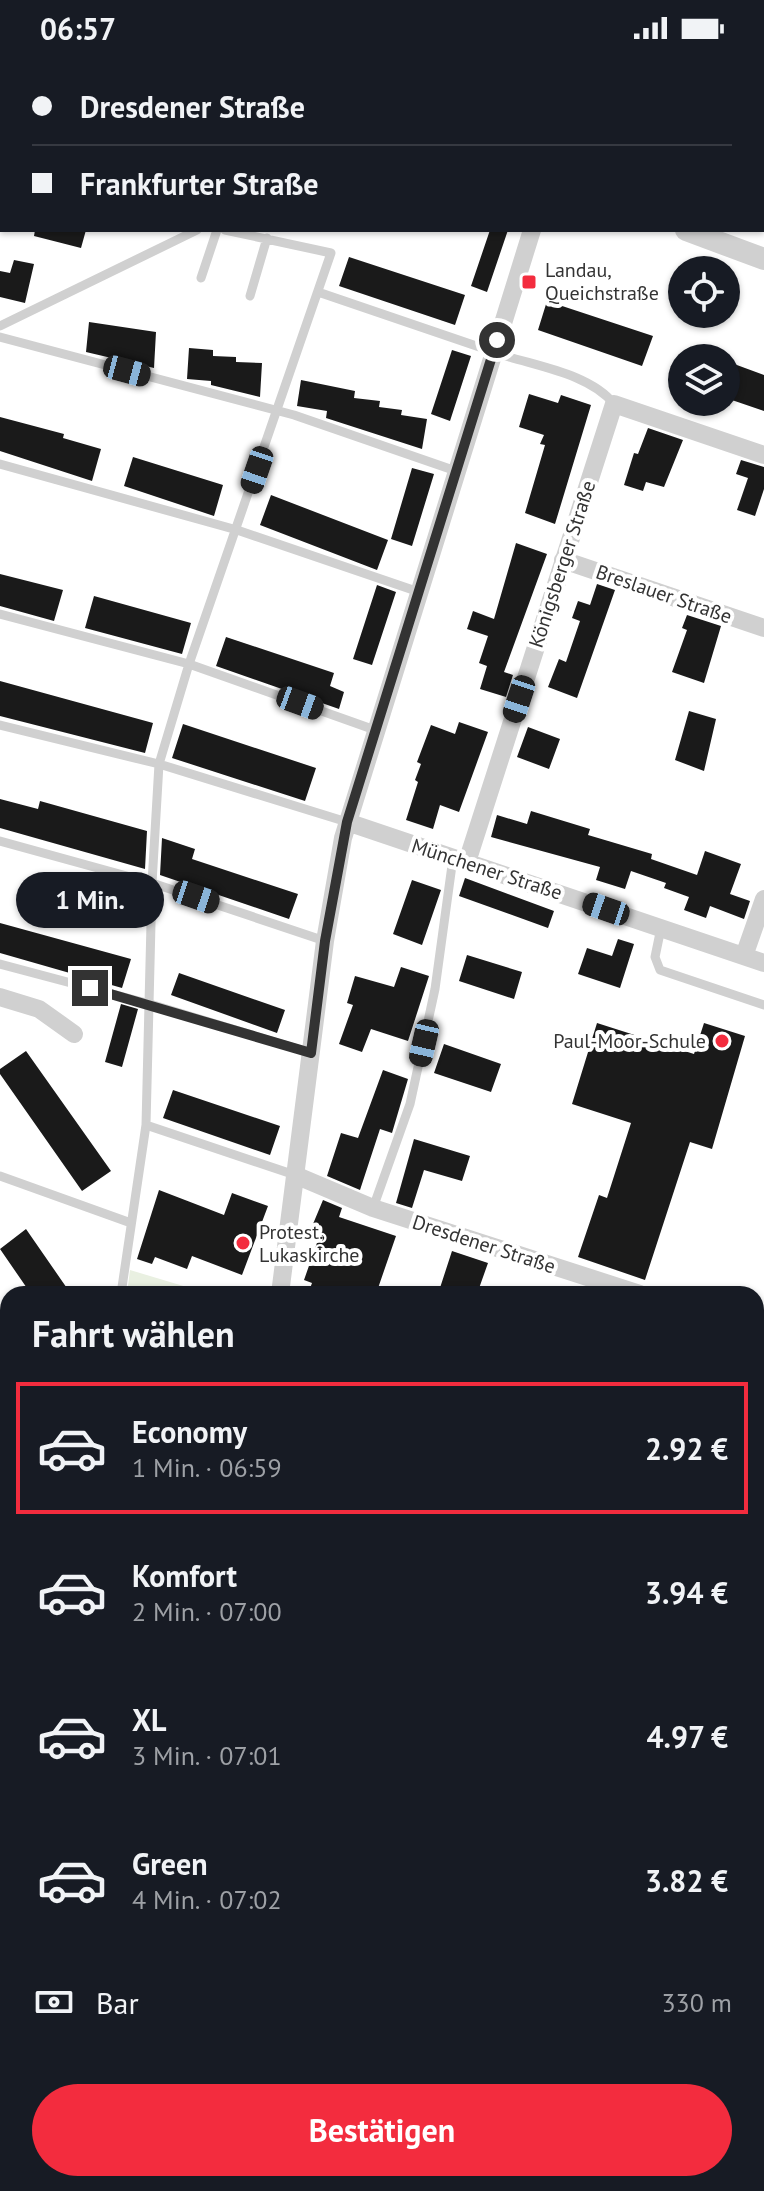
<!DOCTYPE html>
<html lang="de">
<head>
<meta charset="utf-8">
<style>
	body { margin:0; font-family:"PT Sans",sans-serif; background:#20242c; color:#f1f3f6; height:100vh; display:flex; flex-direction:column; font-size:30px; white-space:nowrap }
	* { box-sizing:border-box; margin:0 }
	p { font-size:26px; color:#9ea1a6 }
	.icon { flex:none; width:44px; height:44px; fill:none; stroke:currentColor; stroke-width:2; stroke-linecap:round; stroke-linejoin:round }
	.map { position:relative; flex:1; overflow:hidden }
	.drawer { position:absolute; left:0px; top:1230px; width:764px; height:906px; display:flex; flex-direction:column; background:#171b24; border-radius:24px 24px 0 0; box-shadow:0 2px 6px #0004 }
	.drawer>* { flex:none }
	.banner { position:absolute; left:0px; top:0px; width:764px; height:176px; box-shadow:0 2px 6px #0004; display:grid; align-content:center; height:176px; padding:0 32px; background:#171b24 }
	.buttons { position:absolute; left:668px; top:200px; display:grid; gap:16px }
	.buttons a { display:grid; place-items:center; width:72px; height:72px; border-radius:50%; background:#171b24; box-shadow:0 2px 6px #0004; font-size:40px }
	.end { position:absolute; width:36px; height:36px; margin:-18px; border:10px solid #333; background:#fff; box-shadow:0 0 0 4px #fff }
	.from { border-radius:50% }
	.bubble { position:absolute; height:56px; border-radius:28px; background:#171b24; box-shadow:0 2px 6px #0004; font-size:26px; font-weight:600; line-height:56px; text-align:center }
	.car { position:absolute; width:24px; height:48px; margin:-24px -12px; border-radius:10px; box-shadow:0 0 6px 2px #0007; background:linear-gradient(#222 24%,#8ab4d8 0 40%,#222 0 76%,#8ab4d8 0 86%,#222 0) }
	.banner b { display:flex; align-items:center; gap:28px; height:76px; font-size:30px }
	.banner b+b { border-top:2px solid #363941 }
	.banner i { width:20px; height:20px; background:#f1f3f6 }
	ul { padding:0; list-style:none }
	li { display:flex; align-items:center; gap:24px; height:132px; margin:0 16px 12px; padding:0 16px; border:4px solid transparent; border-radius:0px }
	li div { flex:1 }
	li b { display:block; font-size:30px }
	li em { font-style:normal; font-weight:600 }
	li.active { border-color:#f32c3e }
	li>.icon { width:72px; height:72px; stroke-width:1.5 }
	h2 { padding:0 32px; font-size:36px; line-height:96px }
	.pay { display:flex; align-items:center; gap:20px; height:88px; padding:0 32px; font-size:30px }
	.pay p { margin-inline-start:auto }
	.button { display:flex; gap:16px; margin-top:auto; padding:16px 32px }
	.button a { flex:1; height:92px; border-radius:48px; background:#f32c3e; color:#fff; font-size:32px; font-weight:600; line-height:92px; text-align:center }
	.status { display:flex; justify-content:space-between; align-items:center; height:56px; padding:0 40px; background:#171b24; direction:ltr }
	.status svg { height:22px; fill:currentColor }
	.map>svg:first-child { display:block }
	.green { fill:#e9f0e1 }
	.building { fill:#1a1a1a }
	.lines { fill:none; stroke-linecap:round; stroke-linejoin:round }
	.service { stroke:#d0d0d0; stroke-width:9 }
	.minor { stroke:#d0d0d0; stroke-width:18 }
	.tertiary { stroke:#d0d0d0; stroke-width:22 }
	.route { stroke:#333; stroke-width:10 }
	.poi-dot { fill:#f32c3e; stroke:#fff; stroke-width:3 }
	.labels { text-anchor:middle; stroke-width:8; stroke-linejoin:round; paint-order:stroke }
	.poi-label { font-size:20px; fill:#333; stroke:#fff; text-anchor:start }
	.street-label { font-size:20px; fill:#333; stroke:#fff }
</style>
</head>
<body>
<div class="status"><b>06:57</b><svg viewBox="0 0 49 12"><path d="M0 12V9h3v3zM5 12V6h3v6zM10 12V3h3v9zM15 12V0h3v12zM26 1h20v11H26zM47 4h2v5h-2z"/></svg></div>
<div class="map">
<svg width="764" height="2135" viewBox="0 0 764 2135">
	<rect width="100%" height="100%" fill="#fff"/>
	<path class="green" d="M130,1214L210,1238H127Z"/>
	<path class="building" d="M35,174H86L81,192L34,180Z
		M490,174H508L487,236L471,230Z
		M349,201L465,239L455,269L339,230Z
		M14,204L34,208L25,247L0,241V215L10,217Z
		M547,245L653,280L642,310L538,274Z
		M89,266L156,276L154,312L86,296Z
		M189,292L213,294V300L236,301V306L262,307L260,341L211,329V325L187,323Z
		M452,294L471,300L450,365L431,358Z
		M726,305L764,319V355L726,342Z
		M301,324L355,335L354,342L380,345L379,351L402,354L401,359L427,363L422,393L326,362L327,355L297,350Z
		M529,338L558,347L561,339L591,349L555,468L525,457L545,389L540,388L544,379L519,371Z
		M0,361L64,378L63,382L101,393L92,425L0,395Z
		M648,372L683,384L664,431L646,426L643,435L624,429L634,397L638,398Z
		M133,401L223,429L214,460L124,430Z
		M741,404L764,411V433L755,460L737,454L748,422L736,418Z
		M412,412L434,418L412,490L391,483Z
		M271,439L388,484L377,514L260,469Z
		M516,487L547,498L504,616L513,619L506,641L480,633L487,610L479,607L488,580L467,573L473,555L494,563Z
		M0,518L63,534L54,565L0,550Z
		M597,528L615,534L577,642L548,631L559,603L566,606L580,565L572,562L578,545L590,549Z
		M377,529L396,536L372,609L353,603Z
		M94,540L191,567L182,598L85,572Z
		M687,559L721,570L704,627L672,616L687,574L682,572Z
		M226,581L334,617L330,630L344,636L339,653L216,610Z
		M0,625L153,667L145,697L0,660Z
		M689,655L716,663L704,715L675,704Z
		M459,666L488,676L459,756L440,749L433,773L406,764L418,726L415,724L421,708L417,706L431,669L455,678Z
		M183,668L316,712L305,745L172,702Z
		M528,671L560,683L549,713L517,701Z
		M0,743L38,753L40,745L147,775L145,813L0,772Z
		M531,755L590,773L588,779L652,798L651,803L697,819L705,795L741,808L730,838L750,845L744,863L710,850L706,862L684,854L689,841L664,832L666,827L631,815L625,833L596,824L600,811L491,781L497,759L527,768Z
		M162,782L195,793L192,803L298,838L289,863L160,819Z
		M465,822L554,855L548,872L459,840Z
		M412,824L441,834L422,889L393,878Z
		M0,867L131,903L122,932L0,897Z
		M618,883L634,888L620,932L578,918L587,892L612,900Z
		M467,899L522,916L514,943L459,925Z
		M401,911L429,920L408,985L371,973L362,996L339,988L353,949L347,947L355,920L394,931Z
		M179,917L285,954L277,977L171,939Z
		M121,948L138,953L122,1011L105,1006Z
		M597,967L694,998L704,967L745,980L712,1093L690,1086L645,1224L578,1201L599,1139L607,1142L631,1067L572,1048Z
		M444,988L501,1008L491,1036L434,1017Z
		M26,995L111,1115L82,1135L0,1018V1013Z
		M383,1014L408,1023L392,1077L380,1073L360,1134L327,1120L341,1077L358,1082Z
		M173,1034L280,1070L270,1099L163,1062Z
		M414,1083L470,1100L462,1125L424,1114L412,1152L396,1147Z
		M159,1134L224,1159L232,1137L268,1150L242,1219L192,1200L187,1213L155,1201L152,1208L137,1203Z
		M323,1144L342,1152L339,1161L396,1180L376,1238H308L312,1227L304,1224L318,1184L308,1180Z
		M26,1173L71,1238H31L0,1193Z
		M452,1195L488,1207L477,1238H438Z"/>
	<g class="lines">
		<path class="service" d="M201,222L217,174
			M318,236L494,296
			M250,240L267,182
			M0,270L197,174
			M0,281L294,359L456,415
			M506,300C541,311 591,319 614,348
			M0,408L237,474L419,536
			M0,558L189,608L375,674
			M0,669L159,708L347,766
			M0,785L152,827L325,885
			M661,872L655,901L660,914L764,949
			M0,908L150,948L311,997
			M146,1069L295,1119
			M0,1120L131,1167
			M373,1152L410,1048L435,933L453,802
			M121,1238L146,1069L152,827L159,708L189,608L331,197L225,174
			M756,1740L764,1744
			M0,1855L8,1857
			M756,2081L764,2084"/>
		<path class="minor" d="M525,0L526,2
			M762,125L764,126
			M0,136L2,135
			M563,504L764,572
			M347,766L764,907
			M467,806L614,348L764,399
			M744,900L764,843
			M0,941L39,953L74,978
			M295,1119L373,1152L640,1238
			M280,1238L325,885L343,782L532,174
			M0,1292L8,1295
			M0,1669L8,1672
			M0,1999L8,2001
			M374,2128L393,2135
			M289,2135L292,2128"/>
		<path class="tertiary" d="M447,0L449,2
			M356,2V0
			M412,2L413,0
			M686,174L764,203"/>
	</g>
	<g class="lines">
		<path class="route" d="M90,932L311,997L325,885L347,766L497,284"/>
	</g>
	<g class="poi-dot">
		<rect x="521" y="218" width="16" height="16" rx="4"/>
		<circle cx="722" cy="985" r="8"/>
		<circle cx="243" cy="1187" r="8"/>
	</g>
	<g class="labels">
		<g class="poi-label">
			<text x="545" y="221">Landau,<tspan x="545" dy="23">Queichstraße</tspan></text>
			<text x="706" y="992" text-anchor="end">Paul-Moor-Schule</text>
			<text x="259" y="1183">Protest.<tspan x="259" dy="23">Lukaskirche</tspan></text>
		</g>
		<g class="street-label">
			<text transform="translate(562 508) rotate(-72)" y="7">Königsberger Straße</text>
			<text transform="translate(664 538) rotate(19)" y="7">Breslauer Straße</text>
			<text transform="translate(487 813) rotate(18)" y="7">Münchener Straße</text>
			<text transform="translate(484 1188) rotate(18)" y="7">Dresdener Straße</text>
		</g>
	</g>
</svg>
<div class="buttons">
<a><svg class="icon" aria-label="locate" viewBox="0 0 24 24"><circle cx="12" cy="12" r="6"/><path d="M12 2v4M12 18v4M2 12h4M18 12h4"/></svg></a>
<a><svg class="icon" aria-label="layers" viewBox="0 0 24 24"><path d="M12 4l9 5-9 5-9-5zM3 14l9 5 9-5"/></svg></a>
</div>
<i class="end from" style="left:497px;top:284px"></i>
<i class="end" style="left:90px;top:932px"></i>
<div class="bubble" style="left:16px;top:816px;width:148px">1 Min.</div>
<i class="car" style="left:127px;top:315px;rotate:105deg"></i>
<i class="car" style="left:257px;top:414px;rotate:199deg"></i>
<i class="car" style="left:519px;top:643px;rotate:198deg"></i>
<i class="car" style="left:300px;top:647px;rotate:110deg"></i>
<i class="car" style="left:196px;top:841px;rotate:109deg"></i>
<i class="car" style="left:606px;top:853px;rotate:289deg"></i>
<i class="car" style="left:424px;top:987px;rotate:193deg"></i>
<div class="banner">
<b><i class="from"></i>Dresdener Straße</b>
<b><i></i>Frankfurter Straße</b>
</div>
<section class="drawer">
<h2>Fahrt wählen</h2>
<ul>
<li class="active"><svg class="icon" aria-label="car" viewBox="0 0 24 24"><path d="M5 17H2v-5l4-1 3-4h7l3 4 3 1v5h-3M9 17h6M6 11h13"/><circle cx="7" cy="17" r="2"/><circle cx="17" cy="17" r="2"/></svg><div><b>Economy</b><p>1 Min. · 06:59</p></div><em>2.92 €</em></li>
<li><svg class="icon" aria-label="car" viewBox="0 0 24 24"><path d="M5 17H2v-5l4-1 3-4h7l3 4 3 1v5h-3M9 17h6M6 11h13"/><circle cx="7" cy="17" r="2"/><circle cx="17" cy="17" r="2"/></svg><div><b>Komfort</b><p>2 Min. · 07:00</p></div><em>3.94 €</em></li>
<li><svg class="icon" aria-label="car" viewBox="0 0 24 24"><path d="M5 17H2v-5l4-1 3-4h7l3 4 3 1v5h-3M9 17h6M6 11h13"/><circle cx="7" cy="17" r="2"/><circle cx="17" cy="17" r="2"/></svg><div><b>XL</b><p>3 Min. · 07:01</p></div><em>4.97 €</em></li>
<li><svg class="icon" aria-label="car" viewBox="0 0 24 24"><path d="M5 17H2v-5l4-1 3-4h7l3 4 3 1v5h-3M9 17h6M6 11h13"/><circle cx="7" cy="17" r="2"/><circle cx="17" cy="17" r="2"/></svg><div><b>Green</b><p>4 Min. · 07:02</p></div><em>3.82 €</em></li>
</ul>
<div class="pay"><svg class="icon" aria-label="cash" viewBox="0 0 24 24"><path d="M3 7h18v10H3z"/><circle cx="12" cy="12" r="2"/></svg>Bar<p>330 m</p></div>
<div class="button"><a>Bestätigen</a></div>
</section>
</div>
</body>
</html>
